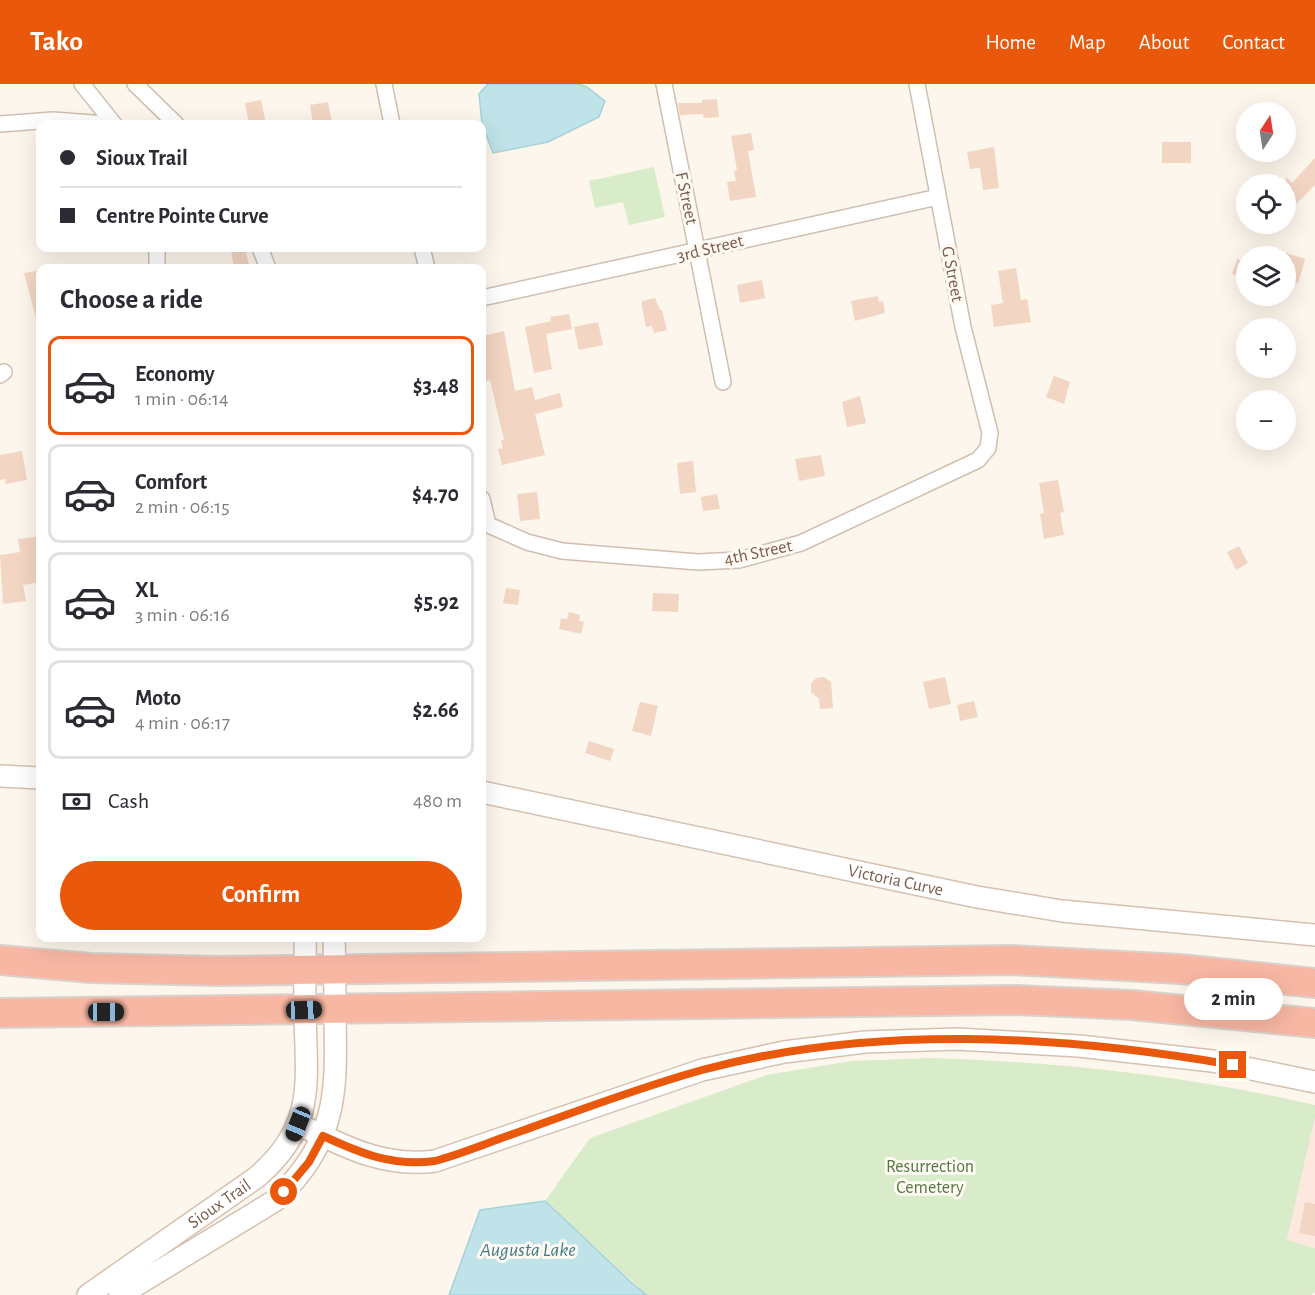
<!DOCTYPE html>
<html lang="en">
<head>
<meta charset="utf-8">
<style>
	body { margin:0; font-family:"Alegreya Sans",sans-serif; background:#f2f2f3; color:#2b2b33; height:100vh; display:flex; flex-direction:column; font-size:22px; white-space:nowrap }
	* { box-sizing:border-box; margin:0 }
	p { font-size:20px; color:#7c7c81 }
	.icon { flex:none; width:33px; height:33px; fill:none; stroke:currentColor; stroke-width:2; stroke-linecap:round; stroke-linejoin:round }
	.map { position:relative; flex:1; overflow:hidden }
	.details { position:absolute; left:36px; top:180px; width:450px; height:678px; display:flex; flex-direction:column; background:#fff; border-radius:12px; box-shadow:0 6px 24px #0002 }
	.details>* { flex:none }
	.top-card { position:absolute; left:36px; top:36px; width:450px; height:132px; border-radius:12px; box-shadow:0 6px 24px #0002; display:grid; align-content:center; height:132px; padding:0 24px; background:#fff }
	.needle { width:39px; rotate:12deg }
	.tools { position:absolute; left:1236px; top:18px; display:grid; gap:12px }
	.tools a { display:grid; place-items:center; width:60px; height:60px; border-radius:50%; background:#fff; box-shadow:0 6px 24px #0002; font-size:30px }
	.end { position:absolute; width:27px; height:27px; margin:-14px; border:8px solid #ea580c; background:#fff; box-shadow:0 0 0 3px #fff }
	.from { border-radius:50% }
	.bubble { position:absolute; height:42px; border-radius:21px; background:#fff; box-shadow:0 6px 24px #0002; font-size:20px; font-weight:600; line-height:42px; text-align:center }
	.car { position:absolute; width:18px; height:36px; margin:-18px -9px; border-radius:8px; box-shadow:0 0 4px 2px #0007; background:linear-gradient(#222 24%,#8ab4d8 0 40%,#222 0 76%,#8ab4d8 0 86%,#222 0) }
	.top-card b { display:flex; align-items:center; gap:21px; height:57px; font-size:22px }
	.top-card b+b { border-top:2px solid #e1e1e2 }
	.top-card i { width:15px; height:15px; background:#2b2b33 }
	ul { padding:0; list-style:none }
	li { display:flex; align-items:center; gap:18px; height:99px; margin:0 12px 9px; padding:0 12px; border:3px solid #e1e1e2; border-radius:12px }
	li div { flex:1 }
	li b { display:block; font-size:22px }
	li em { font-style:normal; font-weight:600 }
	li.current { border-color:#ea580c }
	li>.icon { width:54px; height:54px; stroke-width:1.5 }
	h2 { padding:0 24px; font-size:27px; line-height:72px }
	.pay { display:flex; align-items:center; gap:15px; height:66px; padding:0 24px; font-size:22px }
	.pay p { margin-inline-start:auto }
	.primary-button { display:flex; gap:12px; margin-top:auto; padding:12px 24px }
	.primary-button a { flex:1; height:69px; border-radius:36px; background:#ea580c; color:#fff; font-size:24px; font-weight:600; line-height:69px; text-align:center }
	header { display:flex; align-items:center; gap:36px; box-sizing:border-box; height:84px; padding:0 30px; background:#ea580c; color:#fff }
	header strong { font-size:28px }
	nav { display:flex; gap:33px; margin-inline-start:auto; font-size:21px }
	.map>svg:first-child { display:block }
	.commercial { fill:#fde8e0 }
	.green { fill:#d8ecc9 }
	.water { fill:#bfe3e8; stroke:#a5d3da; stroke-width:1.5 }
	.building { fill:#f3d5c3 }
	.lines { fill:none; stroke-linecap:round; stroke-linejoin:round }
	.street-casing { stroke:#d1beb0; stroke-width:18 }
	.secondary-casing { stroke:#d6c0b0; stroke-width:24 }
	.highway-casing { stroke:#dad1cd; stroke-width:32 }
	.street { stroke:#fff; stroke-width:15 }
	.secondary { stroke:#fff; stroke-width:21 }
	.highway { stroke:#f7b7a3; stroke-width:28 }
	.route { stroke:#ea580c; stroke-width:8 }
	.labels { text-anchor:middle; stroke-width:6; stroke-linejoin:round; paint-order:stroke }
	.street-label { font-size:18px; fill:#7a5c4d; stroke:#fffaf3 }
	.park-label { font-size:18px; fill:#537a41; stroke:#fffaf3 }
	.water-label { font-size:20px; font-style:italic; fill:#437c86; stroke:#fffaf3 }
</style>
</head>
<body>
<header>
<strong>Tako</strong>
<nav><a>Home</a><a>Map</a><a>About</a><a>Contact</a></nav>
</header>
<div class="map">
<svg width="1315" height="1211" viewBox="0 0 1315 1211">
	<rect width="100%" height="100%" fill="#fdf6ec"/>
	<path class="commercial" d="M1315,1033V1164L1287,1157Z"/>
	<path class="green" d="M654,83L665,133L629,141L623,118L595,124L589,97Z
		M931,974C1061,978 1188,992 1315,1021V1033L1287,1156L1315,1164V1208L1311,1211H647L545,1117L590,1054L766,991L852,977Z"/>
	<path class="water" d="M488,0H578L587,3L605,17L599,33L548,58L493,69L482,40L479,10Z
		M545,1117L633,1200L647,1211H449L480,1126Z"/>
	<path class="building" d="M717,15L719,33L704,34L703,30L680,31L678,19H702V16Z
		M261,16L266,40H249L245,19Z
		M328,18L332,40H313L310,21Z
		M751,49L754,66L748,67L756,113L730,117L727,98L736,97L734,87L737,86L731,52Z
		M1162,58H1191V79H1162Z
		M994,63L999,104L983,106L980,84L970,85L967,68Z
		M1315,74V101L1286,130V93L1292,99Z
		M245,164L249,181L234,184L231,166Z
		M1286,169L1305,175L1298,200L1286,196Z
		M1237,175L1246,178V194L1232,190Z
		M1016,184L1021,216L1027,215L1031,238L994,243L991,221L1003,219L998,187Z
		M40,186V233L36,234L24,189Z
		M762,196L765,214L740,219L737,201Z
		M878,212L879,218L883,217L885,229L855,237L851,217Z
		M655,214L660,226H662L667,246L654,249L652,242L646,243L642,223V217Z
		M569,230L572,245L546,250L552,285L534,289L525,243L551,237L550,233Z
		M598,238L603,261L579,266L574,243Z
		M504,247L515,307L532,303L535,316L560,309L563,323L535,330L545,371L502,381L498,365L503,364L501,356H504L490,296L484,298L482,252Z
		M1054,292L1070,298L1064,320L1046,313Z
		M860,312L866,339L847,343L842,318Z
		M22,367L27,396L6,400L5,395L0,396V371Z
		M821,371L825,392L799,397L795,375Z
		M693,377L696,408L680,410L677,379Z
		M1058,396L1064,428L1060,429L1064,451L1044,455L1040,430L1044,429L1039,399Z
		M537,408L540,435L520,437L517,410Z
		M717,410L720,425L703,427L701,413Z
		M37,453L40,498L23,501L26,517L3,520L0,471L20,468L18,455Z
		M1239,462L1248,479L1236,486L1227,468Z
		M506,504L520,506L518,521L503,519Z
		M653,509L679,510L678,528L652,527Z
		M569,528L580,531L579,537L584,538L581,550L559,545L561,534L567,535Z
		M824,593L831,598L833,624L820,625L819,615L811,608V600L816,594Z
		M945,593L951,620L929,625L923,598Z
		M974,617L978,633L960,637L957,621Z
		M640,618L658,622L651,652L632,647Z
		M589,657L614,665L610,677L585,669Z
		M1305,1118L1315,1120V1152L1299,1149Z"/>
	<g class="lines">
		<defs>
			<path id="street" d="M82,0L114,40
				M135,0L176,40
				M384,0L392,40
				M664,0L723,298
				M0,40L53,36L105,40
				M260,164L268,184
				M422,164L427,184
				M157,184V164
				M482,214L938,113
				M0,291L4,288
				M482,415L488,441
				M482,438L527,458L562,467L698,478L739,476L801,459L978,376L988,364L990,349L963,243L917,0"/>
			<g id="secondary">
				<path d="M0,692L40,694"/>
				<path id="s1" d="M482,708L977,813L1062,827L1315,851"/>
				<path d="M298,1040C343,1062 384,1084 435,1077L702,986L784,968L865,958L957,955L1079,962L1212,977L1315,998"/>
				<path id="s2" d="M88,1211L257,1093C317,1041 306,998 305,928C304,903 306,878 305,854"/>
				<path d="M120,1211L276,1116C335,1058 337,1014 335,936C335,908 335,881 334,854"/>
			</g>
			<path id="highway" d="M0,876L91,884L218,887L1012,876L1180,885L1315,899
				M0,929L1015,916L1132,921L1315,939"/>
		</defs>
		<use href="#street" class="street-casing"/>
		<use href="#secondary" class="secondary-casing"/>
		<use href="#highway" class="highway-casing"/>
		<use href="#street" class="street"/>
		<use href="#secondary" class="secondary"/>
		<use href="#highway" class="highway"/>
	</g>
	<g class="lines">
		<path class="route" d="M284,1108L309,1078L323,1052C360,1069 393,1083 435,1077C461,1070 487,1059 513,1050C575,1028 637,1004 702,986C874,940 1059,951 1233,981"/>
	</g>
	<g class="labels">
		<g class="street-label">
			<text transform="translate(687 114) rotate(78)" y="6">F Street</text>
			<text transform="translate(710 164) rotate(-14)" y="6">3rd Street</text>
			<text transform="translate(953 190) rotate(79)" y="6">G Street</text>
			<text transform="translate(758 468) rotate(-12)" y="6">4th Street</text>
			<text dy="6" stroke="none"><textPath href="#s1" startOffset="423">Victoria Curve</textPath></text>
			<text dy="6" stroke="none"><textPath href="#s2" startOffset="160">Sioux Trail</textPath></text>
		</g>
		<g class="park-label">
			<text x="930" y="1088">Resurrection<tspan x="930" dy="21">Cemetery</tspan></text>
		</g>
		<g class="water-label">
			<text x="528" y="1172">Augusta Lake</text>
		</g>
	</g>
</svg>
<div class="tools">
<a><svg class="needle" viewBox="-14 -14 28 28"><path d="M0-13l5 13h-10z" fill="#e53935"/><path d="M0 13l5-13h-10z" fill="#7c7c81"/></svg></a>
<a><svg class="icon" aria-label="locate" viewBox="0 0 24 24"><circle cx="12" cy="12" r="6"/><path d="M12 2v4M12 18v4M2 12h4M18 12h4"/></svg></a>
<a><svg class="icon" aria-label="layers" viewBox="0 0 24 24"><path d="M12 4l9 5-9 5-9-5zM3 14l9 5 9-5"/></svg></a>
<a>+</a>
<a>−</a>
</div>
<i class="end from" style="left:284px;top:1108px"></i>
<i class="end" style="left:1233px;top:981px"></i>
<div class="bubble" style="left:1184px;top:894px;width:99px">2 min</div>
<i class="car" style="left:304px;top:926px;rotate:88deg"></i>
<i class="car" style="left:106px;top:928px;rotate:90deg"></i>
<i class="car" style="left:298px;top:1040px;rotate:202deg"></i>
<div class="top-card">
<b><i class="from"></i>Sioux Trail</b>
<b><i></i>Centre Pointe Curve</b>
</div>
<section class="details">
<h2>Choose a ride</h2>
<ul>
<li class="current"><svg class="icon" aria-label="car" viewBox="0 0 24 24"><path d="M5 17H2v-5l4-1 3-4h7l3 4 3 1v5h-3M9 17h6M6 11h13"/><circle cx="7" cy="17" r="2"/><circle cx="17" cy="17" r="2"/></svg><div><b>Economy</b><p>1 min · 06:14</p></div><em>$3.48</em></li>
<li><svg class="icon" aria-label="car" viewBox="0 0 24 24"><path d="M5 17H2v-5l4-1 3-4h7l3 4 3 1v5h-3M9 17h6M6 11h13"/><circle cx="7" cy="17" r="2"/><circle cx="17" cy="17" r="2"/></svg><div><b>Comfort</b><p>2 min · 06:15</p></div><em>$4.70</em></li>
<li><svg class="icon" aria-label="car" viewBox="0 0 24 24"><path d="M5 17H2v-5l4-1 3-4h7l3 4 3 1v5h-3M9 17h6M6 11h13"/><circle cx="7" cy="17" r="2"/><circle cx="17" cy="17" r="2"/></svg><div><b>XL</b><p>3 min · 06:16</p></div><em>$5.92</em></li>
<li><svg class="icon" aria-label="car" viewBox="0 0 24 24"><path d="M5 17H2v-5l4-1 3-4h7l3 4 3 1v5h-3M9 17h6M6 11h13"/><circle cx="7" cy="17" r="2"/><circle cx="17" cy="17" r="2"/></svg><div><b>Moto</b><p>4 min · 06:17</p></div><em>$2.66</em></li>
</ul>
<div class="pay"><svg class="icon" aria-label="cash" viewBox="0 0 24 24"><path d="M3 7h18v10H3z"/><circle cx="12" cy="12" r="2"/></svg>Cash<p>480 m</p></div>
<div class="primary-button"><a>Confirm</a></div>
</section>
</div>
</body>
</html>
